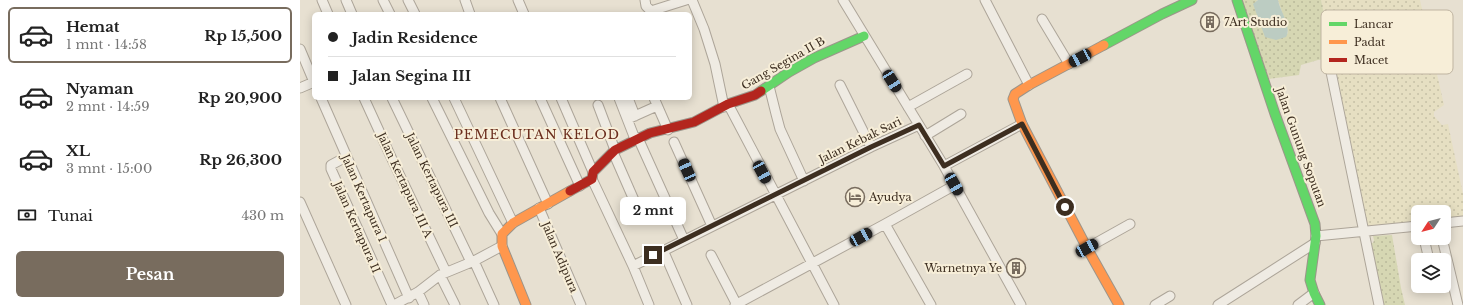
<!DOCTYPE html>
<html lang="id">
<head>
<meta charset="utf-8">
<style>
	body { margin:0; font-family:"Libre Baskerville",serif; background:#f6f6f6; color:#222; height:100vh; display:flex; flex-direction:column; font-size:15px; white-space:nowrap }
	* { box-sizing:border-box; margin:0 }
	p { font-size:13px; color:#767676 }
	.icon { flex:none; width:22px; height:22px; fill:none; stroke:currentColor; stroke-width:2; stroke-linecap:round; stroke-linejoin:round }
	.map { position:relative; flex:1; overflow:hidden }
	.panel { display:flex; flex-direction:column; background:#fff; width:300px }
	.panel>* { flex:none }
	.banner { position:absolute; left:12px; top:12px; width:380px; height:88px; border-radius:6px; box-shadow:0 2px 10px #0003; display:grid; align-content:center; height:88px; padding:0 16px; background:#fff }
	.needle { width:26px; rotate:234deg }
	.buttons { position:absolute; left:1111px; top:205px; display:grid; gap:8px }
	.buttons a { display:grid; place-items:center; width:40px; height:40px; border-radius:6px; background:#fff; box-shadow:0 2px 10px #0003; font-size:20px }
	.end { position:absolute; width:18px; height:18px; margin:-9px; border:5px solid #3d2e20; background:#fff; box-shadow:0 0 0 2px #fff }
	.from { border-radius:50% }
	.bubble { position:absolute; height:28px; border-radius:6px; background:#fff; box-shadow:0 2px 10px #0003; font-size:13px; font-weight:800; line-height:28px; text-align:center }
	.car { position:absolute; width:12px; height:24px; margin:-12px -6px; border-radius:5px; box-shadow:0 0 3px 1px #0007; background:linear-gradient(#222 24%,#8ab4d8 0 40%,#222 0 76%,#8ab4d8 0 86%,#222 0) }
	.banner b { display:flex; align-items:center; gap:14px; height:38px; font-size:15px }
	.banner b+b { border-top:1px solid #e0e0e0 }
	.banner i { width:10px; height:10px; background:#222 }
	ul { padding:7px 0 0; list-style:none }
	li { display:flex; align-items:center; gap:12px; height:56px; margin:0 8px 6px; padding:0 8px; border:2px solid transparent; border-radius:6px }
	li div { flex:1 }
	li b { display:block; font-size:15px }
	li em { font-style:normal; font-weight:800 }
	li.current { border-color:#786c5e }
	li>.icon { width:36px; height:36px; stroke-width:1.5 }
	.pay { display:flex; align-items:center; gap:10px; height:44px; padding:0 16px; font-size:15px }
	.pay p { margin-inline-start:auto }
	.cta { display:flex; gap:8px; margin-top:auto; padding:8px 16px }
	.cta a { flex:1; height:46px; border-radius:6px; background:#786c5e; color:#fff; font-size:16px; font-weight:800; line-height:46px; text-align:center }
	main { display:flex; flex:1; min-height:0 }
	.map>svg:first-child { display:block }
	.farmland { fill:url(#farmland-dots) }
	.grass { fill:url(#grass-dots) }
	.water { fill:#bcccc2 }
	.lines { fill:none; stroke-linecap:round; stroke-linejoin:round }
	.street-casing { stroke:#ada599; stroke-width:11 }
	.fast-casing { stroke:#9c958a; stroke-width:11 }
	.slow-casing { stroke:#9c958a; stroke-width:11 }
	.jam-casing { stroke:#9c958a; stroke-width:11 }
	.street { stroke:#efebe3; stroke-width:9 }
	.fast { stroke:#63d668; stroke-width:9 }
	.slow { stroke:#ff974d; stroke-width:9 }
	.jam { stroke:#b3261e; stroke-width:9 }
	.route { stroke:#3d2e20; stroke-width:5 }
	.labels { text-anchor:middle; stroke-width:4; stroke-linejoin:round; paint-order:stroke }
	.poi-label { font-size:11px; fill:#3d2e20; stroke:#f7eed8; text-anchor:start }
	.street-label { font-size:11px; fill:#3d2e20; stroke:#f7eed8 }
	.quarter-label { font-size:13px; letter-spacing:1px; fill:#6b2e1e; stroke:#f7eed8 }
	.key { fill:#f7eed8; stroke:#bfb4a1; stroke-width:1 }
	.key-label { font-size:11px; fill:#3d2e20 }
</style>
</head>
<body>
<main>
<section class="panel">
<ul>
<li class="current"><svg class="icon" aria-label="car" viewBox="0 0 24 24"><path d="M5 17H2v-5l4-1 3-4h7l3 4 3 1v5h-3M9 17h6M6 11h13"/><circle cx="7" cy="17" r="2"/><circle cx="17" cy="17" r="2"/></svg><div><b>Hemat</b><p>1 mnt · 14:58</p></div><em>Rp 15,500</em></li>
<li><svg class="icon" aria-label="car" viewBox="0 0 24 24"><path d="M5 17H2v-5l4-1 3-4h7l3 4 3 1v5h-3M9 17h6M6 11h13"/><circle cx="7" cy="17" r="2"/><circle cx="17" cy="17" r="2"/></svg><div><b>Nyaman</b><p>2 mnt · 14:59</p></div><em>Rp 20,900</em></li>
<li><svg class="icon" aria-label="car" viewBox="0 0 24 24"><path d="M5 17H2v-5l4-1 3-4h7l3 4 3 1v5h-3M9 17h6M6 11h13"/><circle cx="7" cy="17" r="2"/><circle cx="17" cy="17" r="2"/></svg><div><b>XL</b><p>3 mnt · 15:00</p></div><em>Rp 26,300</em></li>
</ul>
<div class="pay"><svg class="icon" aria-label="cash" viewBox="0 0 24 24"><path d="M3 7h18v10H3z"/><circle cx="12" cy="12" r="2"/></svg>Tunai<p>430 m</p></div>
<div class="cta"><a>Pesan</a></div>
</section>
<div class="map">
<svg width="1163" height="305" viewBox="0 0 1163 305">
	<defs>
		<pattern id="farmland-dots" width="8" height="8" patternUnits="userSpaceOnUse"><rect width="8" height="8" fill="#e6dfc2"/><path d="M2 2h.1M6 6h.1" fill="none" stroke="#c6c0a6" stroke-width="1.8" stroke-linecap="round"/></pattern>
		<pattern id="grass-dots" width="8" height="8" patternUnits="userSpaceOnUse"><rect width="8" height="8" fill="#d6d7b3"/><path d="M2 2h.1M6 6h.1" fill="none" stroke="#b9b99a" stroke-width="1.8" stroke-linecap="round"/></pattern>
	</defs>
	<rect width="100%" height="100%" fill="#e7e0d1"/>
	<path class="farmland" d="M1021,0H1120L1144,105L1134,112V116L1142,125L1148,124L1163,194V217L1144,219V212H1118V222L1075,227L1066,225Z"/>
	<path class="grass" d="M940,0H958L956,1L988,34L987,27L978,0H1021L1033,58L1018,60L1001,65L999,75L969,79Z
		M1092,235L1101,288L1105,305H1082L1069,243H1073L1074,240L1073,236Z"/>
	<path class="water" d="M958,0H978C980,11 992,27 986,37L976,40L965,37L953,4Z"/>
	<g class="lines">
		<defs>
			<path id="street" d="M22,0L28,14
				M46,0L52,14
				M83,0L90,14
				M108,0L115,14
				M165,0L170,14
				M218,0L224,14
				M345,0L346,6L351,11L386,0
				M392,0L404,29L415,64L424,107
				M543,0L644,166L721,305
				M685,0L729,85
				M742,19L769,64
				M0,49L14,82
				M1031,72L1079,305
				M540,85L571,147
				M469,86L476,114L480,129L504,181
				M0,88L14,82
				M21,98L109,298
				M64,98L91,157L146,272
				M92,98L171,262
				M132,98L189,213L202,234
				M154,98L213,223
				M200,98L248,204
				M240,98L280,186
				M261,98L293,172
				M319,98L335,139
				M328,98L335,116
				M354,98L368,130
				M428,104L534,305
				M298,105L315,150
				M608,107L667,74
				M328,119L357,106
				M625,136L661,114
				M338,138L384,240
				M374,142L412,226
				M313,152L337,207
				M46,157L31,165V169L92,305
				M644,166L722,124
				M292,179L333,266L349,305
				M0,202L46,305
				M239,208L281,305
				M1144,223L1163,221
				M585,224L631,305
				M1016,236L1118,226
				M1124,238L1129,260
				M1142,238L1158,305
				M787,248L830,224
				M363,250L387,305
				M411,255L437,305
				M174,261L194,305
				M333,266L571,147L619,125
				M140,275L155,305
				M118,292L124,305
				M94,305L118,292L140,275L174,261L202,246
				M435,305L585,224L655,185
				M855,305L870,296
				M918,305L1015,243
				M998,305L1014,293"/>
			<path id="fast" d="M937,0L975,114L1015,224L1016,236L1010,280L1014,293L1020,305
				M804,45L862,14L892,0
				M461,91L489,72L514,58L564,36"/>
			<path id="slow" d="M804,45L729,85L715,94L713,99L722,124L787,248L819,305
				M226,305L202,246V234L213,223L270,191"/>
			<path id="jam" d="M270,191L292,179L293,172L315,150L350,133L394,122L428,104L455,95L461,91"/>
		</defs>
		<use href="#street" class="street-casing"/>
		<use href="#fast" class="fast-casing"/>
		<use href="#slow" class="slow-casing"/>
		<use href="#jam" class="jam-casing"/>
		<use href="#street" class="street"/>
		<use href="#fast" class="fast"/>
		<use href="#slow" class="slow"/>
		<use href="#jam" class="jam"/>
	</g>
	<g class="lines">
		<path class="route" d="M353,255L571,147L619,125L644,166L722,124L765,207"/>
	</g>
	<defs>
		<symbol id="building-ring" viewBox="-11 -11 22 22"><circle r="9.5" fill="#f7eed8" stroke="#786c5e" stroke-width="1.5"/><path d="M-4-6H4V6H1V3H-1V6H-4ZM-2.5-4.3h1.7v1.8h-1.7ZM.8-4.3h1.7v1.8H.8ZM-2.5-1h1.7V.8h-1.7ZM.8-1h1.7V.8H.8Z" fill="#786c5e"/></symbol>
		<symbol id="hotel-ring" viewBox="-11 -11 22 22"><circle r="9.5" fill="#f7eed8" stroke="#786c5e" stroke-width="1.5"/><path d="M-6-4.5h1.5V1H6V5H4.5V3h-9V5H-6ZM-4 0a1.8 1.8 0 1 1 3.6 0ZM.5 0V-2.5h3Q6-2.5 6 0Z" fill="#786c5e"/></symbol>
	</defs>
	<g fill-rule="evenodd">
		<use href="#building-ring" x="899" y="11" width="22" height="22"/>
		<use href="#hotel-ring" x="544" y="186" width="22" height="22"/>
		<use href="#building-ring" x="705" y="257" width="22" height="22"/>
	</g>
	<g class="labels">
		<g class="poi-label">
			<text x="924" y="26">7Art Studio</text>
			<text x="569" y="201">Ayudya</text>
			<text x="702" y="272" text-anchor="end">Warnetnya Ye</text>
		</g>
		<g class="street-label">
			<text transform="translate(483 63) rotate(-30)" y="4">Gang Segina II B</text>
			<text transform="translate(560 140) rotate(-26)" y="4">Jalan Kebak Sari</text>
			<text transform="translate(1001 147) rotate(70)" y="4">Jalan Gunung Soputan</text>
			<text transform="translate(132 180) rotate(64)" y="4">Jalan Kertapura III</text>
			<text transform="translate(105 185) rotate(65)" y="4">Jalan Kertapura III A</text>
			<text transform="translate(64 198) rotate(66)" y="4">Jalan Kertapura I</text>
			<text transform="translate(57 227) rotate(66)" y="4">Jalan Kertapura II</text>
			<text transform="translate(260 257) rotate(67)" y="4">Jalan Adipura</text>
		</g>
		<g class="quarter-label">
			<text x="237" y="139">PEMECUTAN KELOD</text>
		</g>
	</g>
	<rect x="1021" y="10" width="132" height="64" rx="6" class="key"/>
	<rect x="1029" y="22" width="18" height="4" fill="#63d668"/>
	<rect x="1029" y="40" width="18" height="4" fill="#ff974d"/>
	<rect x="1029" y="58" width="18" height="4" fill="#b3261e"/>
	<g class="key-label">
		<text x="1054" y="28">Lancar</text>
		<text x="1054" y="46">Padat</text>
		<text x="1054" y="64">Macet</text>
	</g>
</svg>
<div class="buttons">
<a><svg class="needle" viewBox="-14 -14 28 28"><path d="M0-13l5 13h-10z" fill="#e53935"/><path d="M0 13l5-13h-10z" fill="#767676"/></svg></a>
<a><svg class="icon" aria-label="layers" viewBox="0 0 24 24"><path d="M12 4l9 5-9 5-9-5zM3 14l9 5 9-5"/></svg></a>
</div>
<i class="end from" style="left:765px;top:207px"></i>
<i class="end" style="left:353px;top:255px"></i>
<div class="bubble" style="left:320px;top:197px;width:66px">2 mnt</div>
<i class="car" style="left:780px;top:58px;rotate:242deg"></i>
<i class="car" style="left:592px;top:81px;rotate:148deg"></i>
<i class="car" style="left:387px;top:170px;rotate:336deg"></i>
<i class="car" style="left:462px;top:172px;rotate:152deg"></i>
<i class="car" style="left:654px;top:184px;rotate:150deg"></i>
<i class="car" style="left:561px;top:237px;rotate:61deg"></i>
<i class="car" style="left:787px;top:248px;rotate:61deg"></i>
<div class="banner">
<b><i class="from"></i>Jadin Residence</b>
<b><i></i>Jalan Segina III</b>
</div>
</div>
</main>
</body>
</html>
